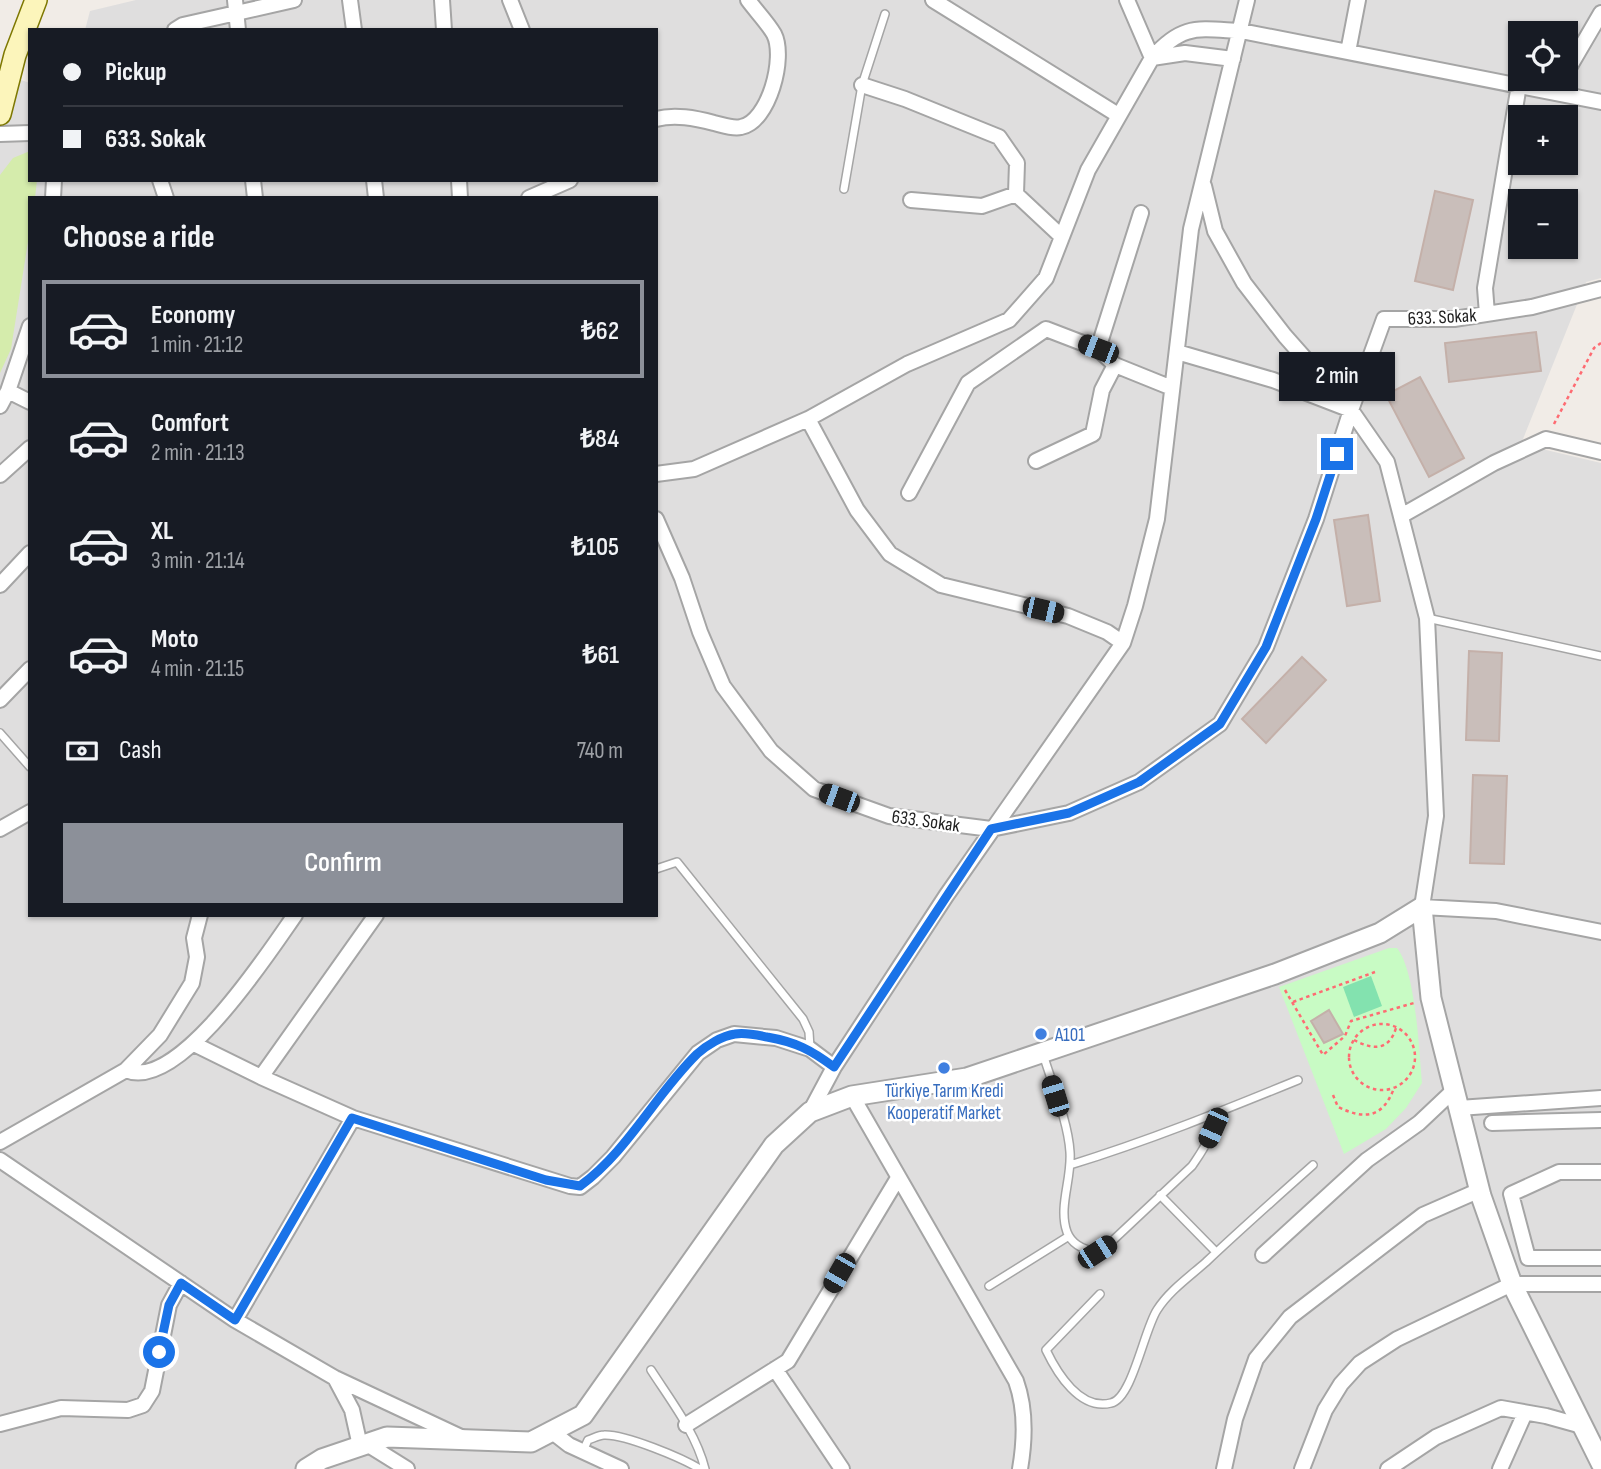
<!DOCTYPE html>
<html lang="en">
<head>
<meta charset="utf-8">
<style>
	body { margin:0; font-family:"Sofia Sans Condensed",sans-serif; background:#242831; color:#f1f3f6; height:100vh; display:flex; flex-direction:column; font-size:26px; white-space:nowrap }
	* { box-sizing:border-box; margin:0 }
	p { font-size:23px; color:#9ea1a6 }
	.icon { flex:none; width:38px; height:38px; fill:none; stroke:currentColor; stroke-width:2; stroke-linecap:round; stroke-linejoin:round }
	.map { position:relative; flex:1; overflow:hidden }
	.details { position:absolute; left:28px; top:196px; width:630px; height:721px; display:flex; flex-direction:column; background:#171b24; border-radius:0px; box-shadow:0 2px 5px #0004 }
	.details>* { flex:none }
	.hud { position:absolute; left:28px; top:28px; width:630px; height:154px; border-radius:0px; box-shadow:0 2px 5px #0004; display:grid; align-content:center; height:154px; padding:0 35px; background:#171b24 }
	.buttons { position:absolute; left:1508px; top:21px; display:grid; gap:14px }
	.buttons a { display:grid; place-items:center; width:70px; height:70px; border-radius:0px; background:#171b24; box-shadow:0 2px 5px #0004; font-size:35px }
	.end { position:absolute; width:32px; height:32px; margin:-16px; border:9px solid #1a73e8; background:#fff; box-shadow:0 0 0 4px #fff }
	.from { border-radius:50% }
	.bubble { position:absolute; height:49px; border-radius:0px; background:#171b24; box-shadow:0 2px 5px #0004; font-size:23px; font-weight:600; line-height:49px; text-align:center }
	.car { position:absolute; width:21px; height:42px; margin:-21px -10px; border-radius:9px; box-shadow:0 0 5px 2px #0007; background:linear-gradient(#222 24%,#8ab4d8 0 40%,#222 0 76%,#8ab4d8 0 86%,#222 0) }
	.hud b { display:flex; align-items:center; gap:24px; height:66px; font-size:26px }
	.hud b+b { border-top:2px solid #363941 }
	.hud i { width:18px; height:18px; background:#f1f3f6 }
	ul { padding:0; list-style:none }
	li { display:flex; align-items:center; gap:21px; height:98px; margin:0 14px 10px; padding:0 21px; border:4px solid transparent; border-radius:0px }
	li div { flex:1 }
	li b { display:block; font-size:26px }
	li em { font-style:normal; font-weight:600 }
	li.current { border-color:#8c9099 }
	li>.icon { width:63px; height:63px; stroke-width:1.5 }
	h2 { padding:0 35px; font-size:32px; line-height:84px }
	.pay { display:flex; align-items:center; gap:18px; height:77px; padding:0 35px; font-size:26px }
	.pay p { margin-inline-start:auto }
	.button { display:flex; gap:14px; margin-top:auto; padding:14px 35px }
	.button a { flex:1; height:80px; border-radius:0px; background:#8c9099; color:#fff; font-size:28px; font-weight:600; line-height:80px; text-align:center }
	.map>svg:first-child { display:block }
	.residential { fill:#dfdede; fill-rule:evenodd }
	.grass { fill:#d5ecac }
	.park { fill:#c8fbc4 }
	.pitch { fill:#83e2af }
	.building { fill:#c9beba; stroke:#c4b0a9; stroke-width:2 }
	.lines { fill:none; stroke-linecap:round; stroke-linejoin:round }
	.service-casing { stroke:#a5a5a5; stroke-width:10 }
	.minor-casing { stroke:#a5a5a5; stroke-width:18 }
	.tertiary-casing { stroke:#a5a5a5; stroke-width:23 }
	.secondary-casing { stroke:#7e7802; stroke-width:24 }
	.path { stroke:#fe6b72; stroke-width:2.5; stroke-dasharray:3.5 3.5; stroke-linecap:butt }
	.service { stroke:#fff; stroke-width:7 }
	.minor { stroke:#fff; stroke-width:14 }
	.tertiary { stroke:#fff; stroke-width:19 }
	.secondary { stroke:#fcf5bb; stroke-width:21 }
	.route { stroke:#1a73e8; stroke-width:9 }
	.shop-dot { fill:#3f7fe0; stroke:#fff; stroke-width:2.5 }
	.labels { text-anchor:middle; stroke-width:5; stroke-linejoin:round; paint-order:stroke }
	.street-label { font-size:19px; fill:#212121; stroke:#fff }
	.shop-label { font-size:19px; fill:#366cbe; stroke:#fff; text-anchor:start }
</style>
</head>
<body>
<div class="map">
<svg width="1601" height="1469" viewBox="0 0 1601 1469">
	<rect width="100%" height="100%" fill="#f1ece7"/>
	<path class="residential" d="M136,0H1601V278L1586,282L1521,444L1601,463V1469H0V73L30,83V180H656V30H85L90,11ZM1521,33H1566V79H1521ZM1521,117H1566V163H1521ZM30,198H656V915H30ZM1521,201H1566V247H1521Z"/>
	<path class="grass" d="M30,151V180H37L35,198H30V229L11,349L0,373V175L13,158Z"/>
	<path class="park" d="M1389,948H1397C1416,972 1419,1051 1422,1083L1406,1108L1386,1129L1344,1154L1279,987Z"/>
	<path class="pitch" d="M1371,976L1382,1006L1354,1017L1343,987Z"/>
	<path class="building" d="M1435,191L1473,200L1453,290L1415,281Z
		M1536,332L1541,371L1449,382L1445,343Z
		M1420,377L1464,458L1429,477L1386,395Z
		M1368,515L1380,601L1347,606L1334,520Z
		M1469,651L1502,653L1499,741L1466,740Z
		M1302,657L1326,680L1266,743L1242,719Z
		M1473,775L1507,776L1504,864L1470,863Z
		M1329,1010L1343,1034L1324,1043L1311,1021Z"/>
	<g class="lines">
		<defs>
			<path id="service" d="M844,189L862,85L885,14
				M1427,618L1601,656
				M0,733L30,767
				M656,869L677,862L803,1019L809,1032L810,1048
				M1043,1054C1052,1084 1068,1121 1070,1152C1072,1179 1058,1207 1067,1232C1072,1245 1084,1250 1097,1252L1109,1244L1192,1166C1202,1151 1215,1135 1209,1117
				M1070,1165C1148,1141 1222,1111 1298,1080
				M1160,1195L1216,1252
				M989,1286L1069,1236
				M1100,1294L1046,1350C1057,1373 1080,1411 1111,1403C1132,1399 1144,1330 1157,1310C1169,1291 1189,1277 1206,1262C1241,1229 1277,1197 1313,1165
				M651,1370C671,1401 696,1433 705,1469
				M583,1451L588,1440C594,1438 599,1435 604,1435C625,1434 682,1458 700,1469"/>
			<path id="minor" d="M235,0L238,30
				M350,0L354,30
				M442,0L444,30
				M510,0L522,30
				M933,0L1118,115
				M175,30L183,25L294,0
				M1348,52L1358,0
				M1152,58C1183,23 1198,29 1241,31L1601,102
				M1152,58L1185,53L1233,59
				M1566,73L1601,13
				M862,85L905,99L999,137L1017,163L1016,194L1062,237
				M656,119C675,114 695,118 714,123C723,125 732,129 741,127C769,122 786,57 774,34C767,22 756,11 748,0
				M0,134L30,133
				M160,180L166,198
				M253,180L255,198
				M374,180L376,198
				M459,180L460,198
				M1204,186L1215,231L1244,283L1285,336L1347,406
				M53,198L54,180
				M529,198L570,180
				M911,200L982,206L1016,194
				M1487,314L1485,288L1519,85
				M1098,349L1141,213
				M1177,352L1273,380L1351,410L1387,462L1427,618L1436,816L1422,907L1496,911L1601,932
				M8,391L30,402
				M0,406L8,391L30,326
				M808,419L857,510L890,554L941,585L1068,616L1107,632L1123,643L946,896L834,1067L810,1112
				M1036,461L1093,434L1102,390L1115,365
				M656,474L694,469L808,419L907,364L1009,320L1046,278L1088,170L1152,58L1127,0
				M0,475L30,448
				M909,493L968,383L1046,329L1098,349L1115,365L1172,388
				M1401,516L1494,463L1546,439L1601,452
				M656,519L682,578L700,632L723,686L771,751L814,789L889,816L991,829L1069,813L1139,782L1220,724L1266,647L1316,519L1351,410L1384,319H1454L1532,307L1601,289
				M0,585L30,553
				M1123,643L1135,606L1157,519L1191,229L1247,0
				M0,700L30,669
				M0,829L30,812
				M194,1044L261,1077L353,1118L570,1186L580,1187L593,1177L613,1157L698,1053L717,1040L734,1034L776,1038L810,1049L834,1067
				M126,1070C178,1093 269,952 295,915
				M261,1077L376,915
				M852,1096L1016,1381C1026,1409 1025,1440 1020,1469
				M1459,1108L1601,1098
				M1492,1123L1601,1120
				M0,1142L126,1070L160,1035L192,983L197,957L194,938L200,915
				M0,1160L235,1320L335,1378L461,1437
				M1601,1172H1559L1511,1194L1528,1258H1601
				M1263,1255L1367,1160L1419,1123L1454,1090
				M235,1320L353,1118
				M775,1369L842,1469
				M335,1378L352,1410L360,1446
				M0,1424L61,1408L128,1410L143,1405L152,1391L169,1305L181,1283
				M686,1425L788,1361L898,1178
				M551,1431L569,1445L621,1469
				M367,1444L407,1469
				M1224,1469L1235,1419L1256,1359L1290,1317L1423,1215L1480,1190
				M1302,1469L1325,1410L1341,1384L1360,1363L1397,1339L1512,1284H1601
				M1388,1469L1436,1437L1501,1408L1546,1416L1582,1426
				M1500,1469L1525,1413"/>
			<path id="tertiary" d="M306,1469L322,1459L387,1437L531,1442L583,1415L774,1145L810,1112L852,1096L967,1078L1275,974L1380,933L1422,907L1431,998L1481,1196L1512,1284L1601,1463"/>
			<path id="secondary" d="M0,114L15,55L36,0"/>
		</defs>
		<use href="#service" class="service-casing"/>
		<use href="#minor" class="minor-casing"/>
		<use href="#tertiary" class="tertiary-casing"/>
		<use href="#secondary" class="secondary-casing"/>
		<path class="path" d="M1554,424L1594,348L1601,343
			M1285,990L1323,1055L1345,1036L1351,1021L1414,1003
			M1293,1002L1375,972
			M1349 1057a33 33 0 1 1 66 0a33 33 0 1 1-66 0Z
			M1354,1040C1373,1050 1389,1051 1396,1028
			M1333,1095L1338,1107C1365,1120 1383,1118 1394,1088"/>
		<use href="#service" class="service"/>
		<use href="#minor" class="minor"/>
		<use href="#tertiary" class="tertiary"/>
		<use href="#secondary" class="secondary"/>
	</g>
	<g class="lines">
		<path class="route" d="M159,1352L169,1305L181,1283L235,1320L352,1118L546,1180L580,1186C628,1151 655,1095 697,1054C707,1045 722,1036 735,1034C745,1032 757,1035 767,1037C796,1042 811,1050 834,1067L991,829L1069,813L1139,782L1220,724L1266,647L1316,519L1337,454"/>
	</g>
	<g class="shop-dot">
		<circle cx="1041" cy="1034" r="7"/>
		<circle cx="944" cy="1068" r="7"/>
	</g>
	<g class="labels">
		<g class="street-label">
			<text transform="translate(1442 316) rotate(-3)" y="7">633. Sokak</text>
			<text transform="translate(926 820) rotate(8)" y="7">633. Sokak</text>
		</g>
		<g class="shop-label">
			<text x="1055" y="1041">A101</text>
			<text x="944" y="1097" text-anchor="middle">Türkiye Tarım Kredi<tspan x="944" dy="22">Kooperatif Market</tspan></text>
		</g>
	</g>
</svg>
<div class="buttons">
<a><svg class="icon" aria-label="locate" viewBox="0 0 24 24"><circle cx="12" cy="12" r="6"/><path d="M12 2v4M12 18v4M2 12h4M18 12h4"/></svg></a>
<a>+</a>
<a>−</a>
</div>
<i class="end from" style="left:159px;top:1352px"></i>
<i class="end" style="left:1337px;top:454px"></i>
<div class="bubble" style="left:1279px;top:352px;width:116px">2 min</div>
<i class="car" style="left:1098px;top:349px;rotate:291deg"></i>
<i class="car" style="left:1043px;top:610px;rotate:103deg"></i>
<i class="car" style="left:839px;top:798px;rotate:290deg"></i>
<i class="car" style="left:1055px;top:1096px;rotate:343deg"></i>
<i class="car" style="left:1213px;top:1128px;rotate:204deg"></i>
<i class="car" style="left:1097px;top:1252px;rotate:57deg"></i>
<i class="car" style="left:839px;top:1273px;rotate:210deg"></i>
<div class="hud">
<b><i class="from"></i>Pickup</b>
<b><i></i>633. Sokak</b>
</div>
<section class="details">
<h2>Choose a ride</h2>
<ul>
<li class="current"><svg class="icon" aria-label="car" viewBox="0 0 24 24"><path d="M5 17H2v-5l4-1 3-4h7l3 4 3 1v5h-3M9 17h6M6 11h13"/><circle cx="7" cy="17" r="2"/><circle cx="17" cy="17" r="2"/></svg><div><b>Economy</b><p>1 min · 21:12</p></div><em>₺62</em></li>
<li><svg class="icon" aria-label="car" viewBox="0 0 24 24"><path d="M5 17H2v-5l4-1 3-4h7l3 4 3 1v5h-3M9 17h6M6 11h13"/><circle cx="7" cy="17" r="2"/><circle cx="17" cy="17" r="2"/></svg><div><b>Comfort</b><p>2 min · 21:13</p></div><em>₺84</em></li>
<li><svg class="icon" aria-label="car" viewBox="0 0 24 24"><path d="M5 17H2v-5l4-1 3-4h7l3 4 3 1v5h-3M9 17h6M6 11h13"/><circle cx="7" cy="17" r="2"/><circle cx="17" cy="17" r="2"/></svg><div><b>XL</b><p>3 min · 21:14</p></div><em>₺105</em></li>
<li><svg class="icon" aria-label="car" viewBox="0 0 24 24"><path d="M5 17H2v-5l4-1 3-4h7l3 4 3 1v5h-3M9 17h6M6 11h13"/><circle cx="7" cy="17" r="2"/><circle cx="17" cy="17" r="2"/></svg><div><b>Moto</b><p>4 min · 21:15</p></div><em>₺61</em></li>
</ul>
<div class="pay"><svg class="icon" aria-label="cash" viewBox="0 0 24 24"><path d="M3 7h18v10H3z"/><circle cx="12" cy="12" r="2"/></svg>Cash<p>740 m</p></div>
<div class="button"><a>Confirm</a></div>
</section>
</div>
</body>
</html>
